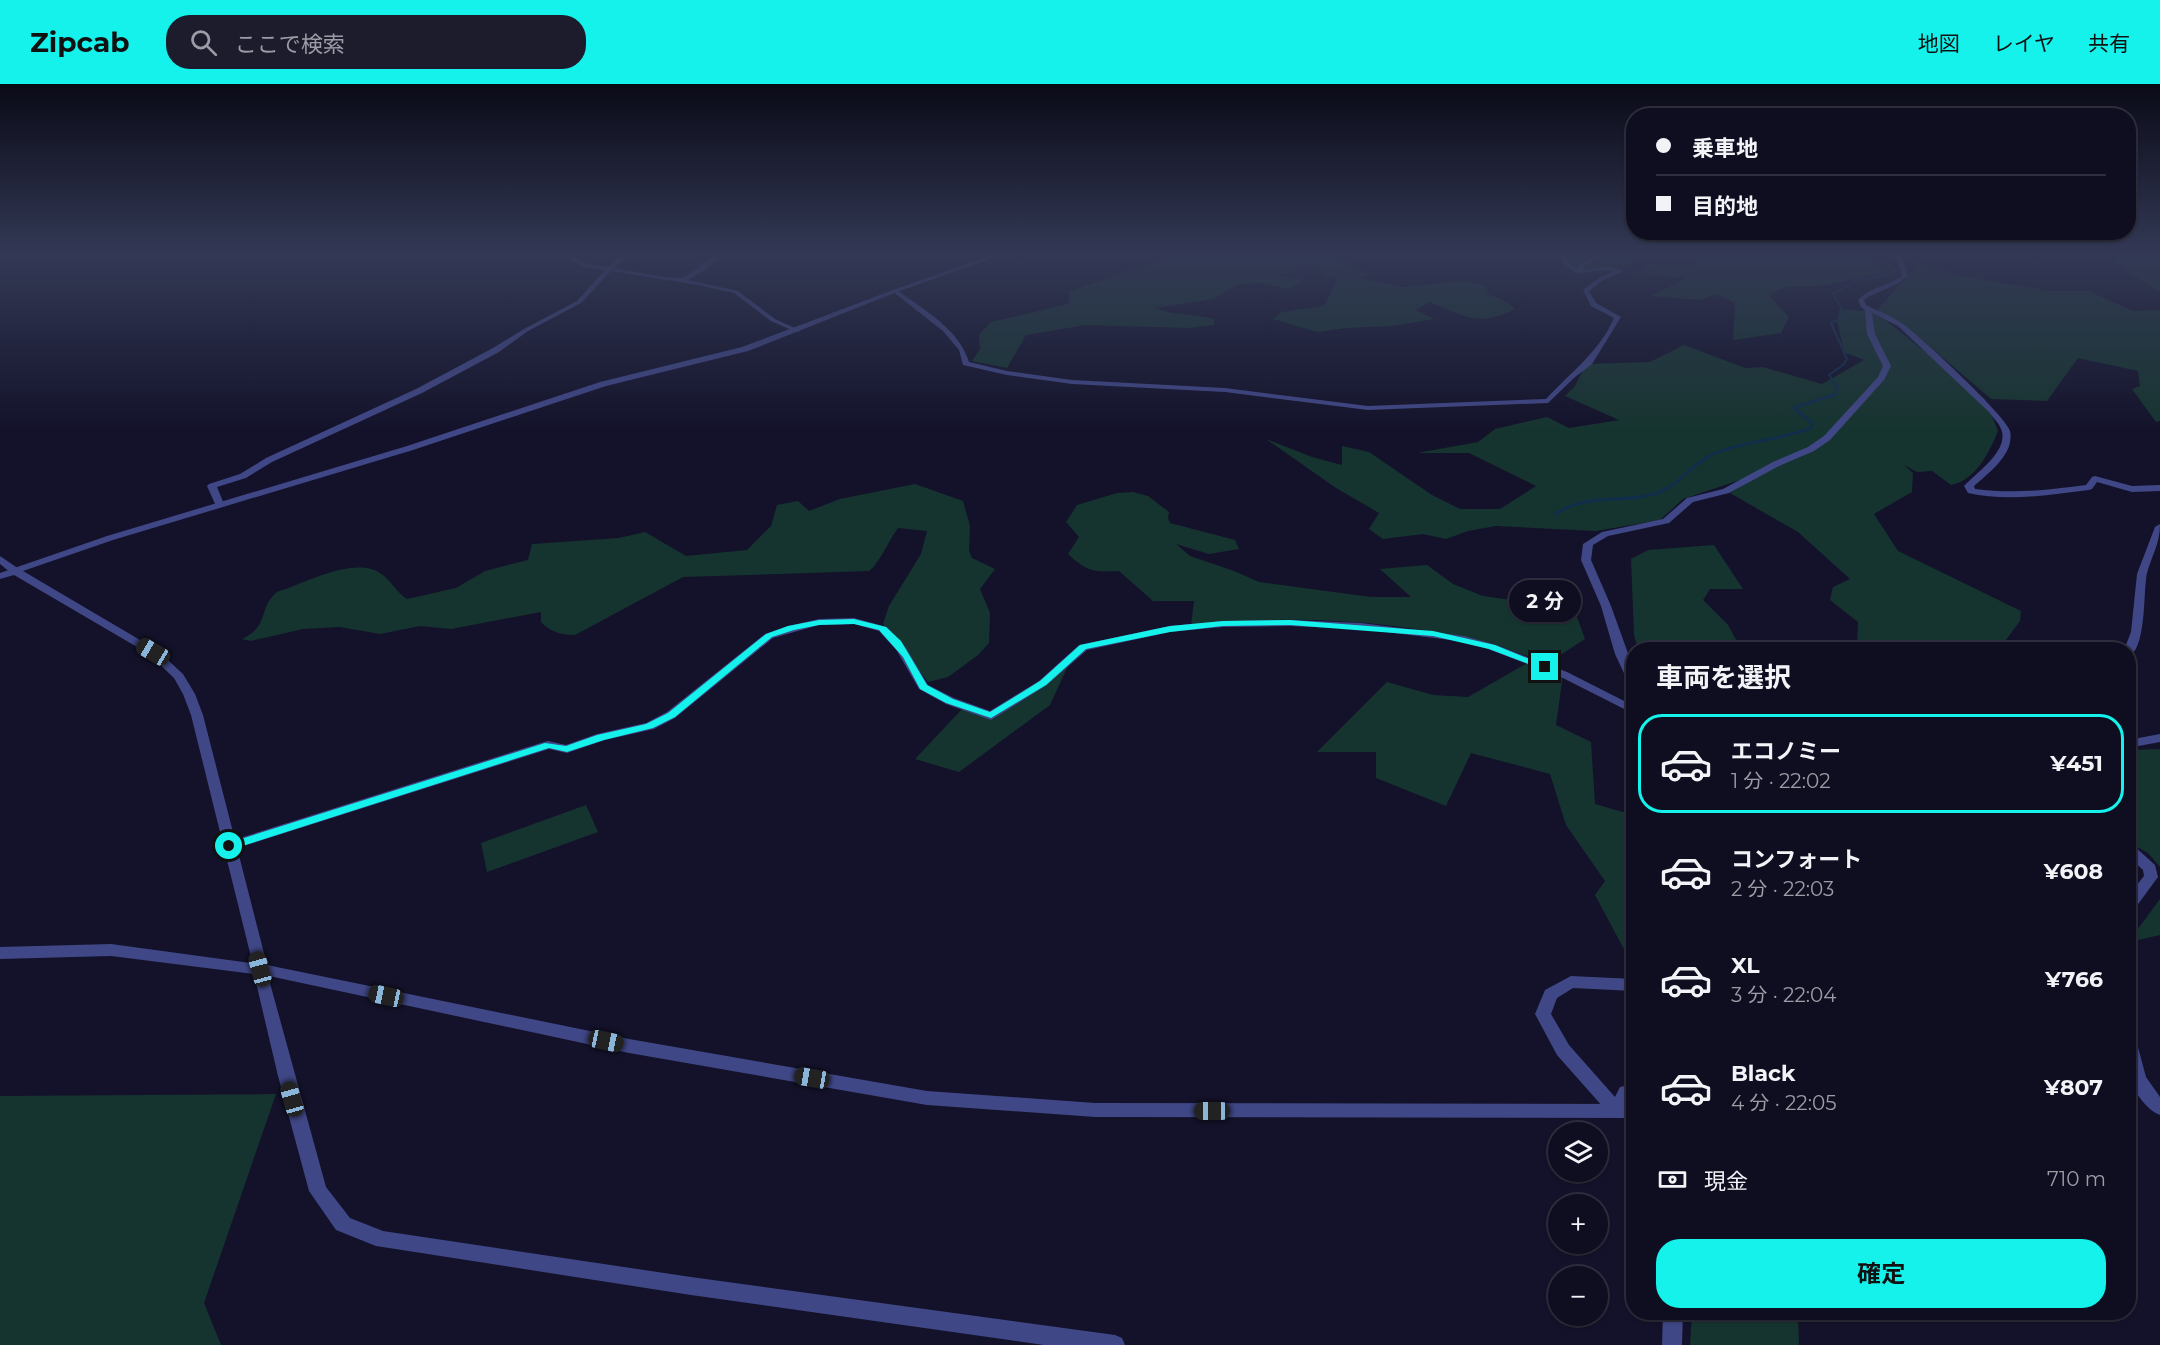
<!DOCTYPE html>
<html lang="ja">
<head>
<meta charset="utf-8">
<style>
	body { margin:0; font-family:Montserrat,"Noto Sans JP",sans-serif; background:#1c1c2d; color:#f1f3f6; height:100vh; display:flex; flex-direction:column; font-size:22px; white-space:nowrap }
	* { box-sizing:border-box; margin:0 }
	p { font-size:20px; color:#9b9ca5 }
	.icon { flex:none; width:33px; height:33px; fill:none; stroke:currentColor; stroke-width:2; stroke-linecap:round; stroke-linejoin:round }
	.map { position:relative; flex:1; overflow:hidden }
	.panel { position:absolute; left:1626px; top:558px; width:510px; height:678px; display:flex; flex-direction:column; background:#0e0e20; border-radius:24px; box-shadow:0 2px 4px #0004,0 0 0 2px #2e2e3e }
	.panel>* { flex:none }
	.banner { position:absolute; left:1626px; top:24px; width:510px; height:132px; border-radius:24px; box-shadow:0 2px 4px #0004,0 0 0 2px #2e2e3e; display:grid; align-content:center; height:132px; padding:0 30px; background:#0e0e20 }
	.tools { position:absolute; left:1548px; top:1038px; display:grid; gap:12px }
	.tools a { display:grid; place-items:center; width:60px; height:60px; border-radius:50%; background:#0e0e20; box-shadow:0 2px 4px #0004,0 0 0 2px #2e2e3e; font-size:30px }
	.end { position:absolute; width:27px; height:27px; margin:-14px; border:8px solid #14f2eb; background:#111; box-shadow:0 0 0 3px #111 }
	.from { border-radius:50% }
	.bubble { position:absolute; height:42px; border-radius:21px; background:#0e0e20; box-shadow:0 2px 4px #0004,0 0 0 2px #2e2e3e; font-size:20px; font-weight:700; line-height:42px; text-align:center }
	.car { position:absolute; width:18px; height:36px; margin:-18px -9px; border-radius:8px; box-shadow:0 0 4px 2px #0007; background:linear-gradient(#222 24%,#8ab4d8 0 40%,#222 0 76%,#8ab4d8 0 86%,#222 0) }
	.banner b { display:flex; align-items:center; gap:21px; height:57px; font-size:22px }
	.banner b+b { border-top:2px solid #2e2e3e }
	.banner i { width:15px; height:15px; background:#f1f3f6 }
	ul { padding:0; list-style:none }
	li { display:flex; align-items:center; gap:18px; height:99px; margin:0 12px 9px; padding:0 18px; border:3px solid transparent; border-radius:24px }
	li div { flex:1 }
	li b { display:block; font-size:22px }
	li em { font-style:normal; font-weight:700 }
	li.active { border-color:#14f2eb }
	li>.icon { width:54px; height:54px; stroke-width:1.5 }
	h2 { padding:0 30px; font-size:27px; line-height:72px }
	.pay { display:flex; align-items:center; gap:15px; height:66px; padding:0 30px; font-size:22px }
	.pay p { margin-inline-start:auto }
	.primary-button { display:flex; gap:12px; margin-top:auto; padding:12px 30px }
	.primary-button a { flex:1; height:69px; border-radius:24px; background:#14f2eb; color:#111; font-size:24px; font-weight:700; line-height:69px; text-align:center }
	header { display:flex; align-items:center; gap:36px; box-sizing:border-box; height:84px; padding:0 30px; background:#14f2eb; color:#111 }
	header strong { font-size:28px }
	nav { display:flex; gap:33px; margin-inline-start:auto; font-size:21px }
	.search { width:420px; height:54px; background:#1c1c2d; display:flex; align-items:center; gap:15px; box-sizing:border-box; padding:0 21px; border-radius:24px; color:#9b9ca5; font-size:22px }
	.map>svg:first-child { display:block }
	.green { fill:#16342f }
	.lines { fill:none; stroke-linecap:round; stroke-linejoin:round }
	.stream-far1 { stroke:#102e4b; stroke-width:2 }
	.stream { stroke:#102e4b; stroke-width:3 }
	.minor { fill:#404786; fill-rule:evenodd }
	.tertiary { fill:#404786; fill-rule:evenodd }
	.route { fill:#14f2eb }
</style>
</head>
<body>
<header>
<strong>Zipcab</strong>
<div class="search"><svg class="icon" aria-label="search" viewBox="0 0 24 24"><circle cx="10" cy="10" r="6"/><path d="M15 15l6 6"/></svg>ここで検索</div>
<nav><a>地図</a><a>レイヤ</a><a>共有</a></nav>
</header>
<div class="map">
<svg width="2160" height="1261" viewBox="0 0 2160 1261">
	<rect width="100%" height="100%" fill="#13122a"/>
	<path class="green" d="M1179,170H1327L1358,183L1367,191L1359,194L1402,203L1463,197L1486,202L1487,210L1505,217L1515,225C1476,244 1467,232 1429,218L1416,226L1434,235L1392,242L1346,244L1317,248L1273,235L1282,228L1324,222L1338,193L1322,191L1323,187C1314,182 1307,181 1298,184L1297,188L1279,191L1304,197L1287,205L1262,199L1239,200L1213,215L1156,224C1169,231 1196,230 1214,235V241L1189,244L1085,241L1026,251L1007,284L972,277L980,265L979,251L991,238L1068,220L1070,212L1067,208Z
		M1566,170H1648L1627,182L1577,189Z
		M1683,170H1860L1888,187C1869,191 1852,196 1833,200C1812,205 1788,197 1769,211L1789,233L1781,249L1733,256L1735,219L1717,210L1700,216L1651,212L1687,194L1636,189L1648,180L1697,181Z
		M2116,170H2160V208L2125,187L2112,175Z
		M1919,179L1959,192L2050,207H2089L2133,227L2160,226V337L2156,338L2132,305L2140,302L2138,287L2078,274L2047,317L1991,315L1906,242L1876,227Z
		M1840,225L1867,227L1885,236L1985,315L1998,347C1989,369 1976,396 1951,401L1932,387L1917,388L1904,381L1913,389L1912,408L1874,430L1898,467L2021,527L2020,537L2003,560L1979,565H1849L1857,561L1858,538L1830,516L1833,503L1850,495L1798,448L1730,409L1754,394L1752,392L1683,415L1660,436L1596,447L1496,442L1468,447L1446,455L1423,450L1383,455L1369,445L1379,429L1336,404L1266,355L1312,373L1342,381V362L1369,368L1432,411L1460,425H1500L1536,402L1469,369H1417L1478,358L1495,345L1547,333L1569,344L1619,336L1565,312L1575,302L1586,280L1650,278L1684,261L1745,284L1763,283L1822,300L1864,276L1844,268L1837,236Z
		M915,400L963,417L970,442L969,467L972,474L995,485L980,505L990,529L989,559L978,571L948,593L928,598L883,540L889,522L921,470L927,447L898,444C889,456 879,480 869,487L683,493L575,551C562,551 550,548 541,538V528L451,545L420,542L380,550L340,543L303,545L251,557L242,555C271,541 257,525 277,508C305,499 354,472 380,489C391,496 396,508 407,515L456,504L485,487L528,476L532,460L619,454L645,448L686,472L747,466L771,442L777,421L798,417L809,427L840,415Z
		M1133,408L1148,412L1169,428L1168,434L1170,439L1235,456L1239,465L1209,470L1176,460L1190,472L1234,487L1259,498L1371,513H1411L1380,485L1427,481L1453,500L1483,512L1569,524L1573,522L1585,555L1548,579C1526,572 1504,563 1482,558C1387,535 1288,530 1191,542L1194,517H1153L1119,487C1094,488 1087,488 1068,470L1079,453L1066,438L1077,421L1117,409Z
		M1714,461L1743,505H1710L1703,516L1728,541L1740,563L1735,566L1638,565L1634,551L1631,475L1648,466Z
		M1072,573L1050,621L959,688L915,675L964,623L991,631Z
		M1531,577L1563,590L1556,641L1591,658L1595,720L1633,731V882L1595,811L1605,797L1566,741L1550,690L1471,669L1446,722L1376,694V668H1317L1387,598L1433,611L1468,613Z
		M2160,665V783L2148,769L2128,758L2129,666Z
		M586,721L598,748L487,788L481,759Z
		M2160,815V851L2129,858V857Z
		M276,1010L204,1219L221,1261H0V1012Z
		M1692,1229H1798L1799,1261H1690Z"/>
	<g class="lines">
		<path class="stream-far1" d="M1833,297L1829,291L1843,281L1847,275L1831,239L1846,232L1833,210L1858,196L1886,192L1896,186L1867,170"/>
		<path class="stream" d="M1555,430C1592,407 1620,421 1657,409C1679,402 1692,379 1713,370C1744,357 1779,356 1811,344L1813,340L1794,324L1836,310L1837,303L1832,296"/>
		<path class="minor" d="M564,170H571C581,180 594,181 608,183L623,170H630L614,184C627,186 675,197 684,193C697,187 710,170 724,170L705,186L688,196L738,207L775,235L801,247L796,248L771,237L734,209L698,201L611,187L581,219L528,247L499,268L422,309L272,378L246,394L217,403L224,420L219,423L216,422L207,402L209,400L240,390L266,374L416,305L493,264L524,245L577,217L605,186C589,184 576,183 564,170Z
			M1558,170H1564L1570,179L1577,185C1582,176 1595,170 1605,170L1584,182L1582,186L1611,183L1622,186V188L1603,196L1589,207L1596,219L1621,233L1592,280L1575,293L1548,319L1368,326L1225,308L1072,300L1007,291L963,281L959,266L943,247L892,207L897,206C923,225 959,245 969,278L1007,287L1072,296L1225,304L1368,322L1546,315C1570,289 1600,267 1614,234L1591,222L1583,206L1599,194L1614,187L1603,186L1575,190V188L1565,182Z
			M1895,170H1901L1908,192L1897,200L1868,213L1864,216L1866,221C1878,227 1892,232 1903,240C1919,251 2007,333 2010,347C2015,370 1988,389 1974,402L1975,405C2012,410 2049,406 2086,401L2092,393L2095,392L2132,402L2160,401V407L2132,408L2097,398L2092,405L2089,406C2049,411 2007,418 1968,409L1964,402C1977,388 2010,366 2001,345C1999,339 1993,334 1990,329L1898,242L1872,229L1875,250L1891,282L1884,296L1830,356L1814,367L1779,382L1729,409L1693,418L1669,439L1608,452L1593,461L1591,476L1611,522L1634,586V603L1630,602L1615,570L1601,522L1581,476L1583,460L1602,448L1663,435L1687,414L1723,405L1773,378L1808,363L1824,352L1878,293L1883,282L1867,250L1865,226L1861,223L1858,216C1870,203 1888,202 1902,192Z
			M2160,440C2160,460 2152,471 2147,489C2143,507 2147,565 2128,573V566H2124L2131,548L2137,490L2155,443Z
			M0,472L19,485V489H11L0,480Z
			M854,534L887,543L906,564L928,601L954,614L990,627L1039,597L1079,561L1170,542L1223,537L1290,536L1361,539L1464,552L1496,561L1567,588L1634,622V630L1559,592L1488,565L1459,557L1361,545L1290,542L1223,543L1170,548L1087,566L1047,601L991,636L946,620L919,605L897,567L879,547L854,540L819,541L773,554L675,634L654,645L605,656L567,669L549,665L234,765H224L222,762L224,759L544,658L548,657L566,661L597,650L646,639L667,628L765,550L788,542L819,535Z
			M2160,650V658L2128,664V656Z
			M111,860L265,881L326,1103L350,1134L383,1147L691,1193L1115,1251L1122,1254L1125,1261H1044L691,1211L376,1162L336,1146L309,1107L278,992L254,890L111,872L0,875V863Z
			M1571,892L1634,895V907L1573,904L1557,914L1551,930L1569,961L1615,1013L1620,1003L1634,1000V1014H1632L1623,1032L1617,1034L1611,1032L1557,971L1535,930L1545,906Z
			M1663,1228H1683L1682,1261H1662Z"/>
		<path class="tertiary" d="M995,170H1004L897,208L748,267L606,302L413,366L113,456L23,487L157,566L183,590L195,610L203,631L267,881L629,955L927,1007L1095,1019L1634,1020V1034L1095,1033L927,1021L629,969L255,889L191,631L183,610L174,594L149,570L14,491L0,495V489L107,452L407,362L600,298L742,263L893,206Z
			M2128,760L2133,761L2155,781L2158,793L2133,827L2128,828V812L2144,792L2143,786L2128,772Z
			M2128,950L2134,951L2136,956L2146,993L2160,1013V1031C2146,1026 2131,1004 2128,989C2126,977 2128,962 2128,950Z"/>
	</g>
	<linearGradient id="sky" x2="0" y2="1"><stop stop-color="#0a0a17"/><stop offset="0.49" stop-color="#333955"/><stop offset="1" stop-color="#333955" stop-opacity="0"/></linearGradient>
	<rect width="2160" height="347" fill="url(#sky)"/>
	<path class="route" d="M854,535L886,543L901,557L927,601L953,615L990,628L1040,597L1080,561L1170,542L1223,537L1290,536L1433,547L1495,561L1549,583L1542,585L1489,565L1433,552L1290,541L1223,542L1170,548L1086,565L1046,601L991,634L946,619L920,605L903,573L879,546L854,540L819,541L794,546L772,553L675,633L653,644L604,656L567,668L549,664L233,765H225L223,762L225,760L545,659L566,662L597,651L646,640L668,629L766,550L788,542L819,536Z"/>
</svg>
<div class="tools">
<a><svg class="icon" aria-label="layers" viewBox="0 0 24 24"><path d="M12 4l9 5-9 5-9-5zM3 14l9 5 9-5"/></svg></a>
<a>+</a>
<a>−</a>
</div>
<i class="end from" style="left:229px;top:762px"></i>
<i class="end" style="left:1545px;top:583px"></i>
<div class="bubble" style="left:1509px;top:496px;width:72px">2 分</div>
<i class="car" style="left:153px;top:568px;rotate:300deg"></i>
<i class="car" style="left:260px;top:885px;rotate:345deg"></i>
<i class="car" style="left:386px;top:912px;rotate:282deg"></i>
<i class="car" style="left:606px;top:957px;rotate:102deg"></i>
<i class="car" style="left:812px;top:994px;rotate:280deg"></i>
<i class="car" style="left:292px;top:1015px;rotate:344deg"></i>
<i class="car" style="left:1212px;top:1027px;rotate:270deg"></i>
<div class="banner">
<b><i class="from"></i>乗車地</b>
<b><i></i>目的地</b>
</div>
<section class="panel">
<h2>車両を選択</h2>
<ul>
<li class="active"><svg class="icon" aria-label="car" viewBox="0 0 24 24"><path d="M5 17H2v-5l4-1 3-4h7l3 4 3 1v5h-3M9 17h6M6 11h13"/><circle cx="7" cy="17" r="2"/><circle cx="17" cy="17" r="2"/></svg><div><b>エコノミー</b><p>1 分 · 22:02</p></div><em>¥451</em></li>
<li><svg class="icon" aria-label="car" viewBox="0 0 24 24"><path d="M5 17H2v-5l4-1 3-4h7l3 4 3 1v5h-3M9 17h6M6 11h13"/><circle cx="7" cy="17" r="2"/><circle cx="17" cy="17" r="2"/></svg><div><b>コンフォート</b><p>2 分 · 22:03</p></div><em>¥608</em></li>
<li><svg class="icon" aria-label="car" viewBox="0 0 24 24"><path d="M5 17H2v-5l4-1 3-4h7l3 4 3 1v5h-3M9 17h6M6 11h13"/><circle cx="7" cy="17" r="2"/><circle cx="17" cy="17" r="2"/></svg><div><b>XL</b><p>3 分 · 22:04</p></div><em>¥766</em></li>
<li><svg class="icon" aria-label="car" viewBox="0 0 24 24"><path d="M5 17H2v-5l4-1 3-4h7l3 4 3 1v5h-3M9 17h6M6 11h13"/><circle cx="7" cy="17" r="2"/><circle cx="17" cy="17" r="2"/></svg><div><b>Black</b><p>4 分 · 22:05</p></div><em>¥807</em></li>
</ul>
<div class="pay"><svg class="icon" aria-label="cash" viewBox="0 0 24 24"><path d="M3 7h18v10H3z"/><circle cx="12" cy="12" r="2"/></svg>現金<p>710 m</p></div>
<div class="primary-button"><a>確定</a></div>
</section>
</div>
</body>
</html>
